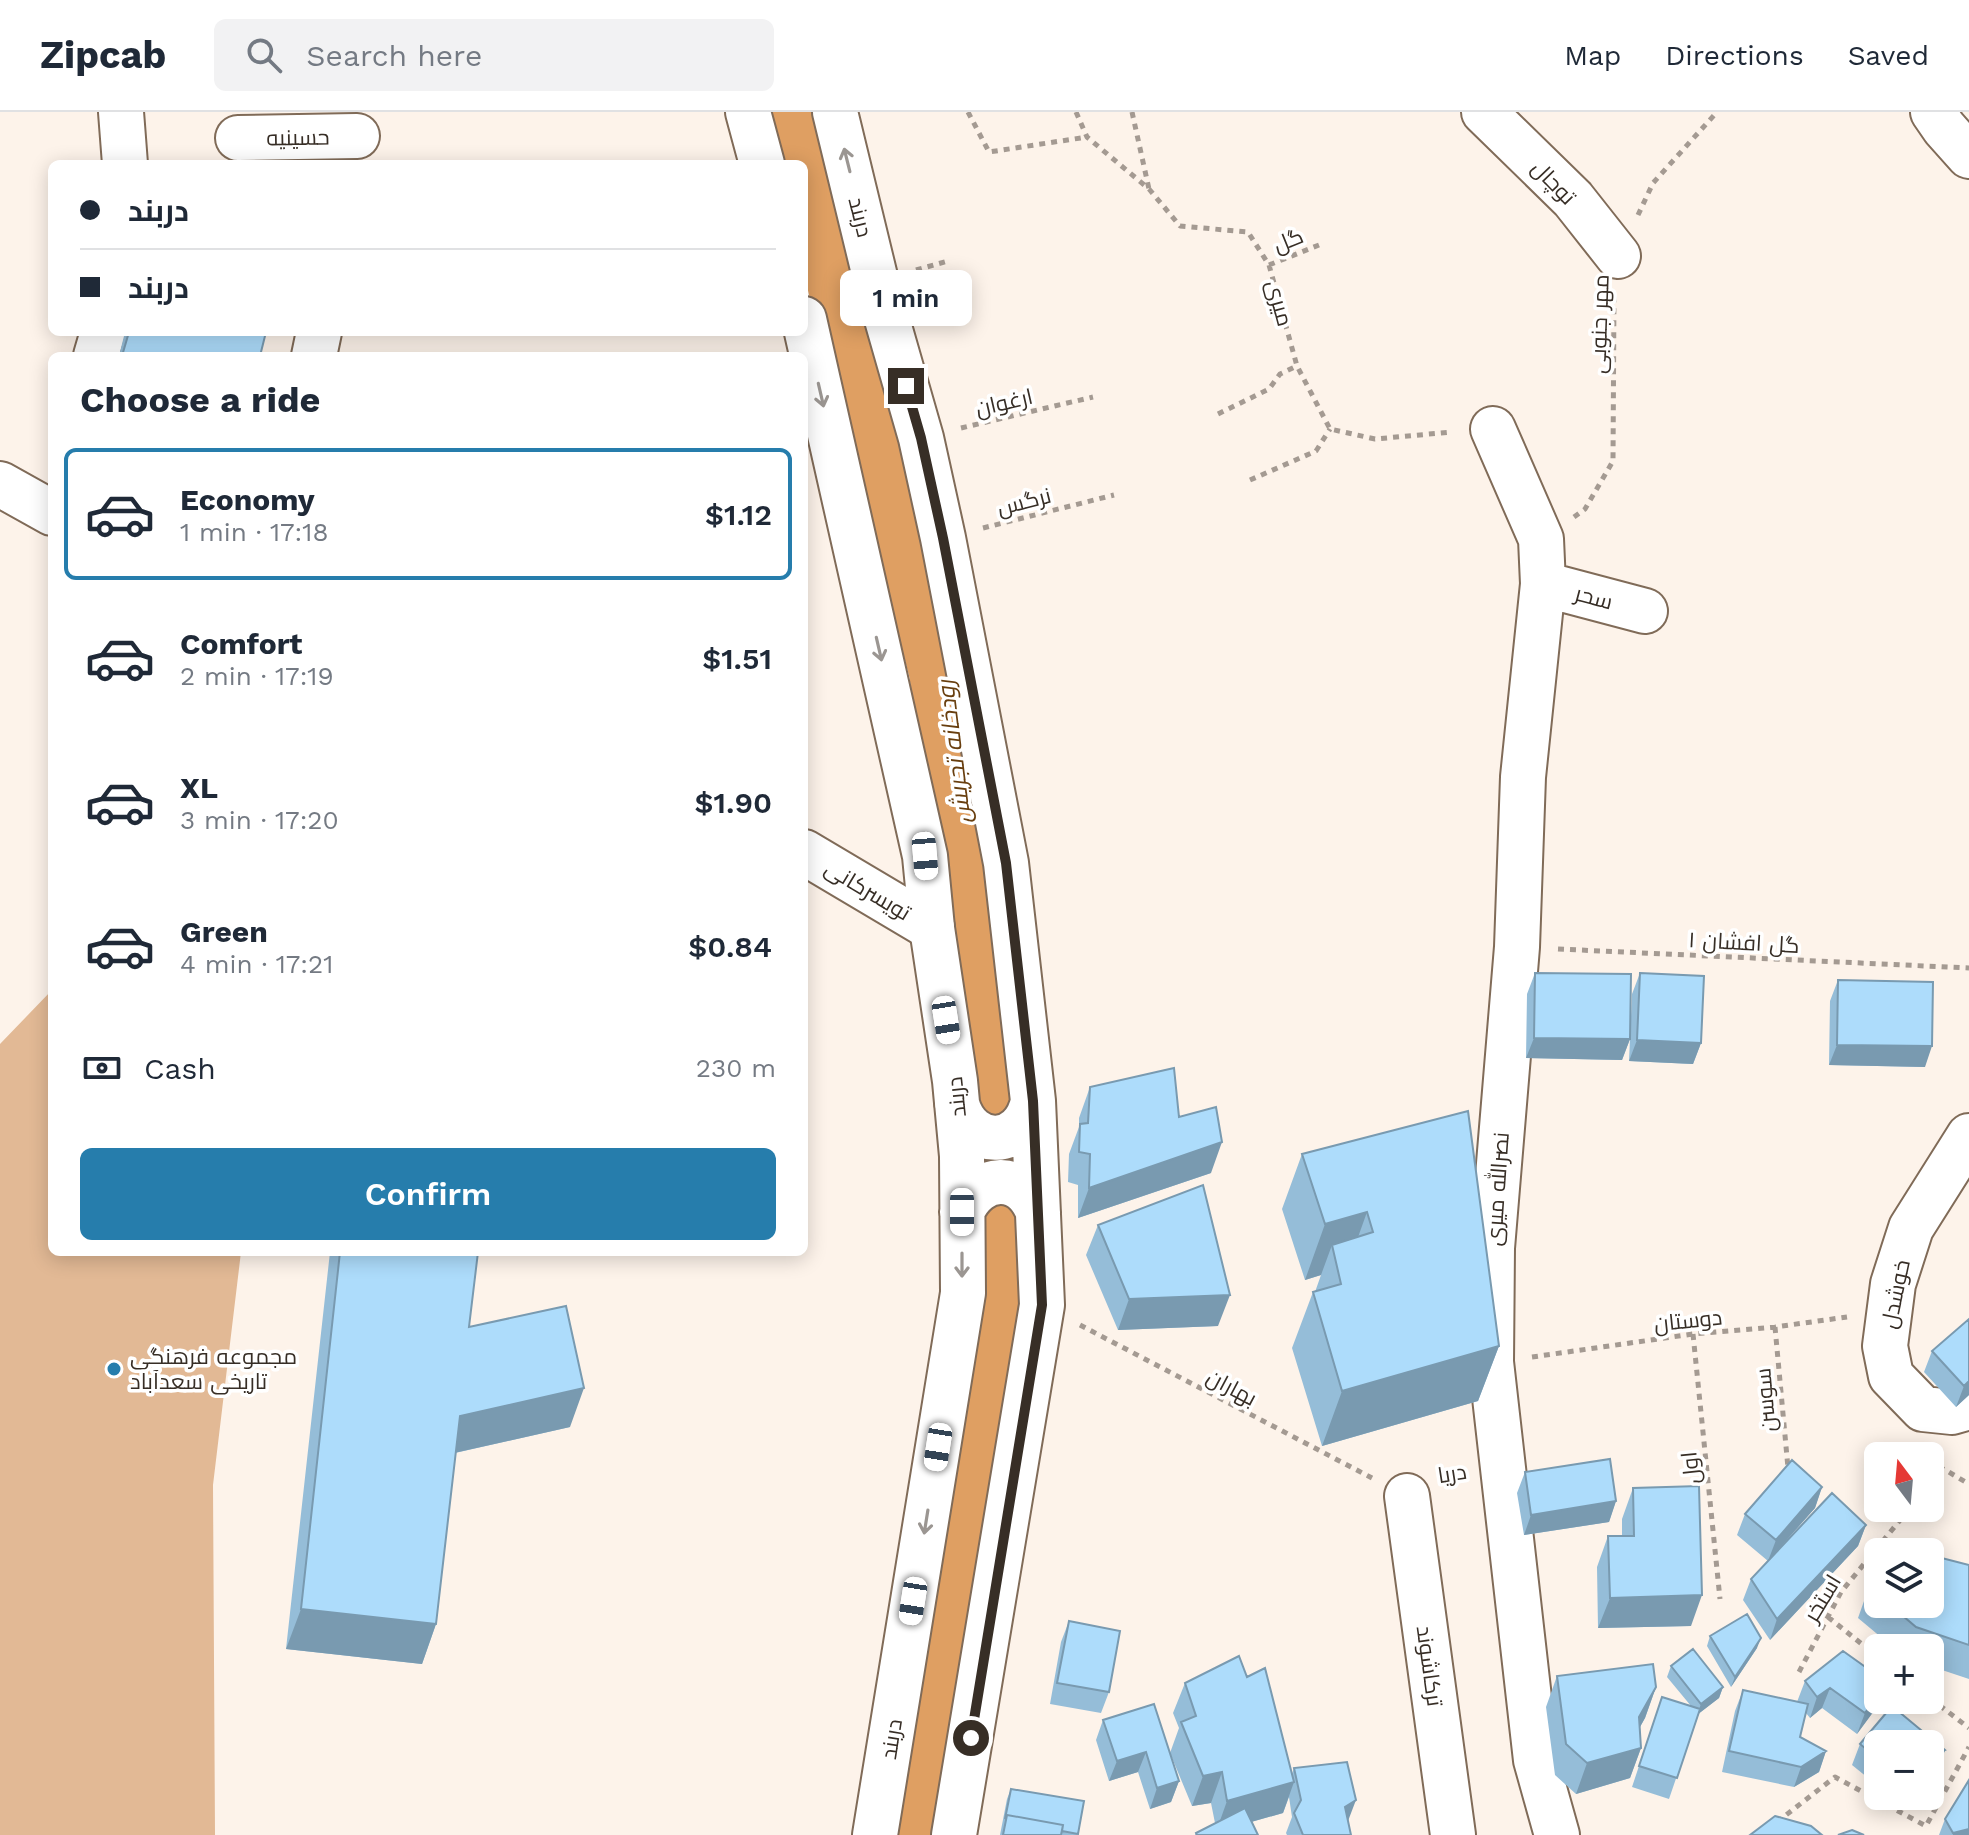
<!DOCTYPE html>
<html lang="en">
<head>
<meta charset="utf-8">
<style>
	body { margin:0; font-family:"Work Sans",Cairo,sans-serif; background:#f2f2f3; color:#1f2937; height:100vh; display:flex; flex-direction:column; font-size:30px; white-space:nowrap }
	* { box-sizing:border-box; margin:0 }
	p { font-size:26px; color:#747a83 }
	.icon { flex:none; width:44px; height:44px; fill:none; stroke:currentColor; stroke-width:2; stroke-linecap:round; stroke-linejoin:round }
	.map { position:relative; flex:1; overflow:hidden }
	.drawer { position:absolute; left:48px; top:240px; width:760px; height:904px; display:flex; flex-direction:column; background:#fff; border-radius:12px; box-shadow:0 4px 20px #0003 }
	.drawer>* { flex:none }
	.banner { position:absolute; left:48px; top:48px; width:760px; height:176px; border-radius:12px; box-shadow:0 4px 20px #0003; display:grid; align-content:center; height:176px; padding:0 32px; background:#fff }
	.needle { width:52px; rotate:344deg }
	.controls { position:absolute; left:1864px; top:1330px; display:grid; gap:16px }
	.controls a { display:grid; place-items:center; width:80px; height:80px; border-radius:12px; background:#fff; box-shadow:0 4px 20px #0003; font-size:40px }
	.end { position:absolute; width:36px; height:36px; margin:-18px; border:10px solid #372e26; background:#fff; box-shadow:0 0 0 4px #fff }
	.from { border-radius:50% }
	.bubble { position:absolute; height:56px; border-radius:12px; background:#fff; box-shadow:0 4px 20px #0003; font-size:26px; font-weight:600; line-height:56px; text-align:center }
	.car { position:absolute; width:24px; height:48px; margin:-24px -12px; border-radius:10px; box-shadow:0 0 6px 2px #0007; background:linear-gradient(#fff 24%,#345 0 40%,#fff 0 76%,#345 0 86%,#fff 0) }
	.banner b { display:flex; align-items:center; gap:28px; height:76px; font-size:30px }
	.banner b+b { border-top:2px solid #e0e1e3 }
	.banner i { width:20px; height:20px; background:#1f2937 }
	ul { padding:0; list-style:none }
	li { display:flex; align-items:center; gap:24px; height:132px; margin:0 16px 12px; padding:0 16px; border:4px solid transparent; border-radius:12px }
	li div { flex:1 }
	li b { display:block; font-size:30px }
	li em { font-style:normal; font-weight:600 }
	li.current { border-color:#267dac }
	li>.icon { width:72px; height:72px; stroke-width:1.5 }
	h2 { padding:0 32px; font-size:36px; line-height:96px }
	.pay { display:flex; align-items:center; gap:20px; height:88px; padding:0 32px; font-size:30px }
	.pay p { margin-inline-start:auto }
	.primary-button { display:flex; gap:16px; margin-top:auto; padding:16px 32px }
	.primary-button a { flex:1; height:92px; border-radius:12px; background:#267dac; color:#fff; font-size:32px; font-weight:600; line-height:92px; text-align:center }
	header { display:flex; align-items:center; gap:48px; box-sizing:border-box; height:112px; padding:0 40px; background:#fff; border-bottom:2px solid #e0e1e3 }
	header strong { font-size:38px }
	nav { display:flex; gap:44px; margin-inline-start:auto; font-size:28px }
	.search { width:560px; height:72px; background:#f2f2f3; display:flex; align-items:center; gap:20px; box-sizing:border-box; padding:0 28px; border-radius:12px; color:#747a83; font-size:30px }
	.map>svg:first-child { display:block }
	.green { fill:#e2b995 }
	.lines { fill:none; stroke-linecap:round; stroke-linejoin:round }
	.river { stroke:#df9f62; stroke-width:70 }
	.minor-casing { stroke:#806b58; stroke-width:48 }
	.major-casing { stroke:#806b58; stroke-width:48 }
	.path { stroke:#a49a92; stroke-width:5; stroke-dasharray:6 6; stroke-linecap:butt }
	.minor { stroke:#fff; stroke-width:44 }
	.major { stroke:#fff; stroke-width:44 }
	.wall { fill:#95bdd8 }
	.shaded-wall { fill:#799ab0 }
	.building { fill:#addcfb; stroke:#799ab0; stroke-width:2 }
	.oneway { stroke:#9b9692 }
	.route { stroke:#372e26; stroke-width:10 }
	.poi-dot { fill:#267dac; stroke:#fff; stroke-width:3 }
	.labels { text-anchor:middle; stroke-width:7; stroke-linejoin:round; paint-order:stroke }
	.street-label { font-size:22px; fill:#372e26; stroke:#fff }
	.poi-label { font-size:22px; fill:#372e26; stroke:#fff; text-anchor:start }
	.water-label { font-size:24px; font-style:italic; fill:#683e0e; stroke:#fff }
</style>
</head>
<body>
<header>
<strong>Zipcab</strong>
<div class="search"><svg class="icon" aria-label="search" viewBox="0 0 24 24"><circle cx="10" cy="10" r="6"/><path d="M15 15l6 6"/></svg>Search here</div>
<nav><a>Map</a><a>Directions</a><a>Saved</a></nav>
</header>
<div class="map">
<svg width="1969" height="1723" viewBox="0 0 1969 1723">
	<rect width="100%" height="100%" fill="#fdf3ea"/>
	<path class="green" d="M52,878V1140H241L213,1373L215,1723H0V932Z"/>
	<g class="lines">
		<path class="river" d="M800,0L858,235L944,559L999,1021L1002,1138L923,1723"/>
		<defs>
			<path id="minor" d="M121,0L125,52
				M1484,0L1573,87L1618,144
				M1933,0L1944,16L1969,44
				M238,26L357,24
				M96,244L103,220
				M314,244L319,220
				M1493,317L1541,427L1543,472L1523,665L1517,835L1492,1136L1491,1250L1536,1648L1557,1723
				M0,372L52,401
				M1543,472L1645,499
				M804,740L932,816
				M1969,1024L1911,1116L1893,1172L1885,1234L1891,1264L1923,1297L1952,1300L1969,1295
				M1407,1384L1453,1723"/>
			<path id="major" d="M748,0L762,52
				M835,0L876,169L921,326L943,426L1006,751L1033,989L1042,1193L954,1723
				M804,207L925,744L932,816L955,969L962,1044L963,1181L875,1723
				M957,992C970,1038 1023,1037 1033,989
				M962,1100C979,1061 1022,1059 1038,1100"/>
		</defs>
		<use href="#minor" class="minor-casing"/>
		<use href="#major" class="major-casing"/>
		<path class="path" d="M968,0L989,40L1087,25
			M1076,0L1087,25L1149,77L1180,114L1248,120L1269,153L1297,254L1330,317L1375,327L1452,320
			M1132,0L1149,77
			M1638,103L1653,71L1717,0
			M1269,153L1319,133
			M916,158L948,149
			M1218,302L1269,277L1280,262L1297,254
			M961,316L1093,285
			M1250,368L1316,339L1330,317
			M1574,405L1585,397L1613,349L1614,184
			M983,416L1114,383
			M1558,837L1969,856
			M1080,1213L1372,1366
			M1775,1215L1788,1356
			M1693,1222L1720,1487
			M1532,1245L1693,1222L1775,1215L1847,1205
			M1937,1341L1942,1356L1969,1372
			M1930,1371L1942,1356
			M1828,1505L1878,1545
			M1799,1560L1841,1480L1910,1396
			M1930,1586L1969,1616
			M1777,1710L1835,1665L1926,1714L1969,1635"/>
		<use href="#minor" class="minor"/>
		<use href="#major" class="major"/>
	</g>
	<path class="wall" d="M125,220H266L260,244H119Z
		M1535,861L1630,927L1622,948L1526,946L1527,882Z
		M1640,861L1701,931L1693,952L1629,949L1632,882Z
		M1838,868L1925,955L1829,953L1830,889Z
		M1090,975L1179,1005L1211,1061L1078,1106V1073L1068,1070L1069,1042L1079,1015V1006Z
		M1468,999L1499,1234L1478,1289L1322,1334L1292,1236L1313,1180H1315L1321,1163L1305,1168L1282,1097L1302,1042Z
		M1098,1113L1218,1214L1118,1218L1086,1143Z
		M330,1140H478L469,1215L570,1315L455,1341L436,1512L422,1552L286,1537Z
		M1969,1207V1283L1956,1295L1924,1260L1932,1239Z
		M1525,1360L1616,1389L1609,1410L1524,1423L1517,1381Z
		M1822,1375L1815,1396L1777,1439L1866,1413L1858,1434L1770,1528L1743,1488L1751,1467L1768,1449L1737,1423L1745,1402Z
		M1633,1376L1691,1514L1598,1516L1597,1455L1608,1424H1622V1407Z
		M1969,1453V1567L1930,1554V1536H1894L1858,1506L1869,1475L1878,1464V1492H1930Z
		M1069,1509L1109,1580L1101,1601L1050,1592L1061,1530Z
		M1710,1524L1757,1536L1731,1575L1707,1534Z
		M1671,1554L1723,1575L1719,1586L1698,1602L1669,1687L1632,1675L1662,1585L1691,1594L1667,1565Z
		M1557,1564L1656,1575L1645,1606L1640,1615L1641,1636L1630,1666L1576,1682L1555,1663L1546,1595Z
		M1247,1565L1292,1662L1294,1656L1348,1709L1351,1723H1287L1286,1721L1292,1705L1289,1685L1283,1701L1251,1710L1258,1723H1195L1196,1721L1215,1711L1211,1691L1192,1694L1170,1641L1179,1616L1173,1601L1185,1571Z
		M1805,1569L1881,1588L1857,1622L1822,1596L1810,1606L1806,1601L1800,1625L1826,1639L1819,1660L1794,1675L1722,1660L1735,1599L1743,1578L1797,1590Z
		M1154,1592L1179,1669L1171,1690L1150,1697L1138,1660L1109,1669L1096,1628L1103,1608Z
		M1892,1594L1945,1638L1938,1658L1930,1662V1632H1878V1674L1852,1653L1860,1632Z
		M1011,1677L1084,1689L1077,1723H1000L1007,1687Z
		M1945,1707L1969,1723H1939Z"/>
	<path class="shaded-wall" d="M1534,926L1630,927L1622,948L1526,946Z
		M1637,928L1701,931L1693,952L1629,949Z
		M1837,933L1932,934L1925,955L1829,953Z
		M1222,1030L1211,1061L1078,1106L1089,1076Z
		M1367,1100L1347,1156L1332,1133L1321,1163L1305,1168L1325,1112Z
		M1230,1183L1218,1214L1118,1218L1129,1187Z
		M1499,1234L1478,1289L1322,1334L1342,1279Z
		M1969,1269V1283L1956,1295L1964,1274Z
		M584,1276L570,1315L445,1343L460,1304Z
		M1822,1375L1815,1396L1768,1449L1776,1428Z
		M1616,1389L1609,1410L1524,1423L1531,1403Z
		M1866,1413L1858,1434L1770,1528L1777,1507Z
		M1702,1483L1691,1514L1598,1516L1610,1486Z
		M301,1497L436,1512L422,1552L286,1537Z
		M1761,1526L1757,1536L1731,1575L1735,1565Z
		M1656,1575L1645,1606L1628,1636L1639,1605Z
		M1723,1575L1719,1586L1697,1603L1701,1592Z
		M1830,1576L1822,1596L1810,1606L1817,1585Z
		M1878,1583V1588H1881L1880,1591L1857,1622L1865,1601Z
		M1641,1636L1630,1666L1576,1682L1587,1651Z
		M1945,1638L1938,1658L1930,1662V1645Z
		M1826,1639L1819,1660L1794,1675L1801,1655Z
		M1146,1640L1138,1660L1109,1669L1117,1649Z
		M1222,1660L1211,1691L1192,1694L1203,1664Z
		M1179,1669L1171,1690L1150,1697L1157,1676Z
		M1294,1670L1283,1701L1216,1720L1227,1689Z
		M1356,1688L1348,1709L1345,1695Z
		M1969,1717V1723H1953V1721Z"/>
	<path class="building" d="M129,220H266L260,244H122Z
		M1535,861L1631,862L1630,927L1534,926Z
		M1640,861L1704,864L1701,931L1637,928Z
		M1838,868L1933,870L1932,934L1837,933Z
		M1174,956L1179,1005L1216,995L1222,1030L1089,1076L1090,1042L1079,1040L1080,1012L1088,1011L1090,975Z
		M1468,999L1499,1234L1342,1279L1313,1180L1341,1172L1332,1133L1373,1120L1367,1100L1325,1112L1302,1042Z
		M1203,1073L1230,1183L1129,1187L1098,1113Z
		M340,1140H478L469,1215L566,1194L584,1276L460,1304L436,1512L301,1497Z
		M1969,1207V1269L1964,1274L1932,1239Z
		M1610,1347L1616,1389L1531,1403L1525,1360Z
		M1792,1348L1822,1375L1776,1428L1745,1402Z
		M1699,1374L1702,1483L1610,1486L1608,1424H1634L1633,1376Z
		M1832,1381L1866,1413L1777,1507L1751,1467Z
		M1908,1428L1923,1440H1898Z
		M1930,1443L1969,1453V1533L1916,1515L1889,1492H1930Z
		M1878,1464V1483L1869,1475Z
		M1747,1502L1761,1526L1735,1565L1710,1524Z
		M1069,1509L1120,1519L1109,1580L1057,1571Z
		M1693,1537L1723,1575L1701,1592L1671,1554Z
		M1843,1539L1878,1564V1583L1865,1601L1830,1576L1817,1585L1805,1569Z
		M1239,1544L1247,1565L1265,1556L1294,1670L1227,1689L1222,1660L1203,1664L1181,1610L1196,1604L1185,1571Z
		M1653,1552L1656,1575L1639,1605L1641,1636L1587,1651L1566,1632L1557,1564Z
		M1743,1578L1808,1592L1800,1625L1826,1639L1801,1655L1729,1639Z
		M1662,1585L1700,1597L1677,1666L1639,1654Z
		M1154,1592L1179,1669L1157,1676L1146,1640L1117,1649L1103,1608Z
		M1892,1594L1945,1638L1930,1645V1632H1878V1647L1860,1632Z
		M1347,1650L1356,1688L1345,1695L1351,1723H1303L1294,1701L1301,1688L1294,1656Z
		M1969,1668V1717L1953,1721L1945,1707Z
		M1011,1677L1084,1689L1078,1722L1062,1719L1063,1713L1007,1703L1005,1707Z
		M1245,1696L1258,1723H1197L1196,1721Z
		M1007,1703L1063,1713L1061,1723H1003Z
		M1775,1704L1811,1714L1822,1723H1750Z
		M1852,1718L1864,1723H1838Z"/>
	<defs><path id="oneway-shaft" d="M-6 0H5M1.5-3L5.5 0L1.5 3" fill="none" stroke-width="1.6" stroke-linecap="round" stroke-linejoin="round" transform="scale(2)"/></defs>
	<g class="oneway">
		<use href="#oneway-shaft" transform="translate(847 48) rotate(-104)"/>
		<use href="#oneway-shaft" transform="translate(821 283) rotate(77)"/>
		<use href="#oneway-shaft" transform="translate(879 537) rotate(77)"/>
		<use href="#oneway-shaft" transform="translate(962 1153) rotate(90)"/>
		<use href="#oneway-shaft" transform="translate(926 1410) rotate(99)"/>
	</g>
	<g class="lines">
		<path class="route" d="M906,274L921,326L943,426L1006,751L1033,989L1042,1193L971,1626"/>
	</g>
	<circle class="poi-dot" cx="114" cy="1257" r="8"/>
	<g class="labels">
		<g class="street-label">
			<text transform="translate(298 25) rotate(-1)" y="8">حسینیه</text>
			<text transform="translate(1554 70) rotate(46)" y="8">توچال</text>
			<text transform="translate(861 105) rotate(76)" y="8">دربند</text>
			<text transform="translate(1288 128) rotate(-22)" y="8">گل</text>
			<text transform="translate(1280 191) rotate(75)" y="8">میری</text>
			<text transform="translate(1599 212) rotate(-88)" y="8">مهر جنوبی</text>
			<text transform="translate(1004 290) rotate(-13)" y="8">ارغوان</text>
			<text transform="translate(1024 389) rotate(-14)" y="8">نرگس</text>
			<text transform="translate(1594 485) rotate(15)" y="8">سحر</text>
			<text transform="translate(868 778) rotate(31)" y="8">تویسرکانی</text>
			<text transform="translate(1744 830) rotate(3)" y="8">گل افشان ۱</text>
			<text transform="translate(956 985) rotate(-96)" y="8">دربند</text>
			<text transform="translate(1497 1077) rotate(-86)" y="8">نصرالله میری</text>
			<text transform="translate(1895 1182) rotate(-78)" y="8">خوشدل</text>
			<text transform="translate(1688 1208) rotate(-6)" y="8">دوستان</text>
			<text transform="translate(1232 1275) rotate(28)" y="8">بهاران</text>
			<text transform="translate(1765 1288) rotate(-95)" y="8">سوسن</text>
			<text transform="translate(1690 1356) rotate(-96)" y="8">اول</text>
			<text transform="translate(1452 1361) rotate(-9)" y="8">دریا</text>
			<text transform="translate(1822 1486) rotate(-59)" y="8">استخر</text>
			<text transform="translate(1430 1554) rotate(82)" y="8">ترکاشوند</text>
			<text transform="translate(891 1627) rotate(-81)" y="8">دربند</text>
		</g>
		<g class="poi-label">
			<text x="130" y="1252">مجموعه فرهنگی<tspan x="130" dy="25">تاریخی سعدآباد</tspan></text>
		</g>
		<g class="water-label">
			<text transform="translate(954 640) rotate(-97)" y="8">رودخانه تجریش</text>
		</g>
	</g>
</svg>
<div class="controls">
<a><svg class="needle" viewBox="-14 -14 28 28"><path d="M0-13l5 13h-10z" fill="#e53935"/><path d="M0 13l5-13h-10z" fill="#747a83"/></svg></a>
<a><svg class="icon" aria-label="layers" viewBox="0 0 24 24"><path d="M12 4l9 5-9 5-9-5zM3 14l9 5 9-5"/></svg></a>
<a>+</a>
<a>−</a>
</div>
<i class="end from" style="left:971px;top:1626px"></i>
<i class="end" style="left:906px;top:274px"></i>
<div class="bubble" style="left:840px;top:158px;width:132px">1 min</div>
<i class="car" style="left:925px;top:744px;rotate:175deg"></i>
<i class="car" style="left:946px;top:908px;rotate:171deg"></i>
<i class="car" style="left:962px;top:1100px;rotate:180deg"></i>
<i class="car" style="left:938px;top:1335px;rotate:189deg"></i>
<i class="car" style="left:913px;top:1489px;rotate:189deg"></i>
<div class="banner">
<b><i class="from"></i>دربند</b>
<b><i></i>دربند</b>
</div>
<section class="drawer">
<h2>Choose a ride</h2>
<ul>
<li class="current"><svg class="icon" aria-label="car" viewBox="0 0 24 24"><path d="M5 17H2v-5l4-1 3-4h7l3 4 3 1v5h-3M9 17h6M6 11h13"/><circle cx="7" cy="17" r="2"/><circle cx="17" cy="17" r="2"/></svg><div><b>Economy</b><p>1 min · 17:18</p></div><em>$1.12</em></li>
<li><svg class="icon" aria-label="car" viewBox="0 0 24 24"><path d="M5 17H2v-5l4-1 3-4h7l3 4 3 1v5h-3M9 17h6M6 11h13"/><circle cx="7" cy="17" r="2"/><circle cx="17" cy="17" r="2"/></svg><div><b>Comfort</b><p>2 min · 17:19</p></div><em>$1.51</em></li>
<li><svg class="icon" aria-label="car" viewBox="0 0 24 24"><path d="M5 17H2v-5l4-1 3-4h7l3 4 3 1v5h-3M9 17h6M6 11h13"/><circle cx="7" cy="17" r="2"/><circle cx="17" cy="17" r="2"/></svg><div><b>XL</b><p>3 min · 17:20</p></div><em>$1.90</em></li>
<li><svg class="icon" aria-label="car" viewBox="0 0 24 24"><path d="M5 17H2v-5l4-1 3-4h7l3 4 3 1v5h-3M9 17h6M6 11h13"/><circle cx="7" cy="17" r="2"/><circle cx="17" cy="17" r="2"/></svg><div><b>Green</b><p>4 min · 17:21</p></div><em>$0.84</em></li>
</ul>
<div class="pay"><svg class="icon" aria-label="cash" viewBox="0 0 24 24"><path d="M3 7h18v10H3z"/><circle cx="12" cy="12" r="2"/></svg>Cash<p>230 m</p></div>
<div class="primary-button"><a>Confirm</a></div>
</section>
</div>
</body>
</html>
